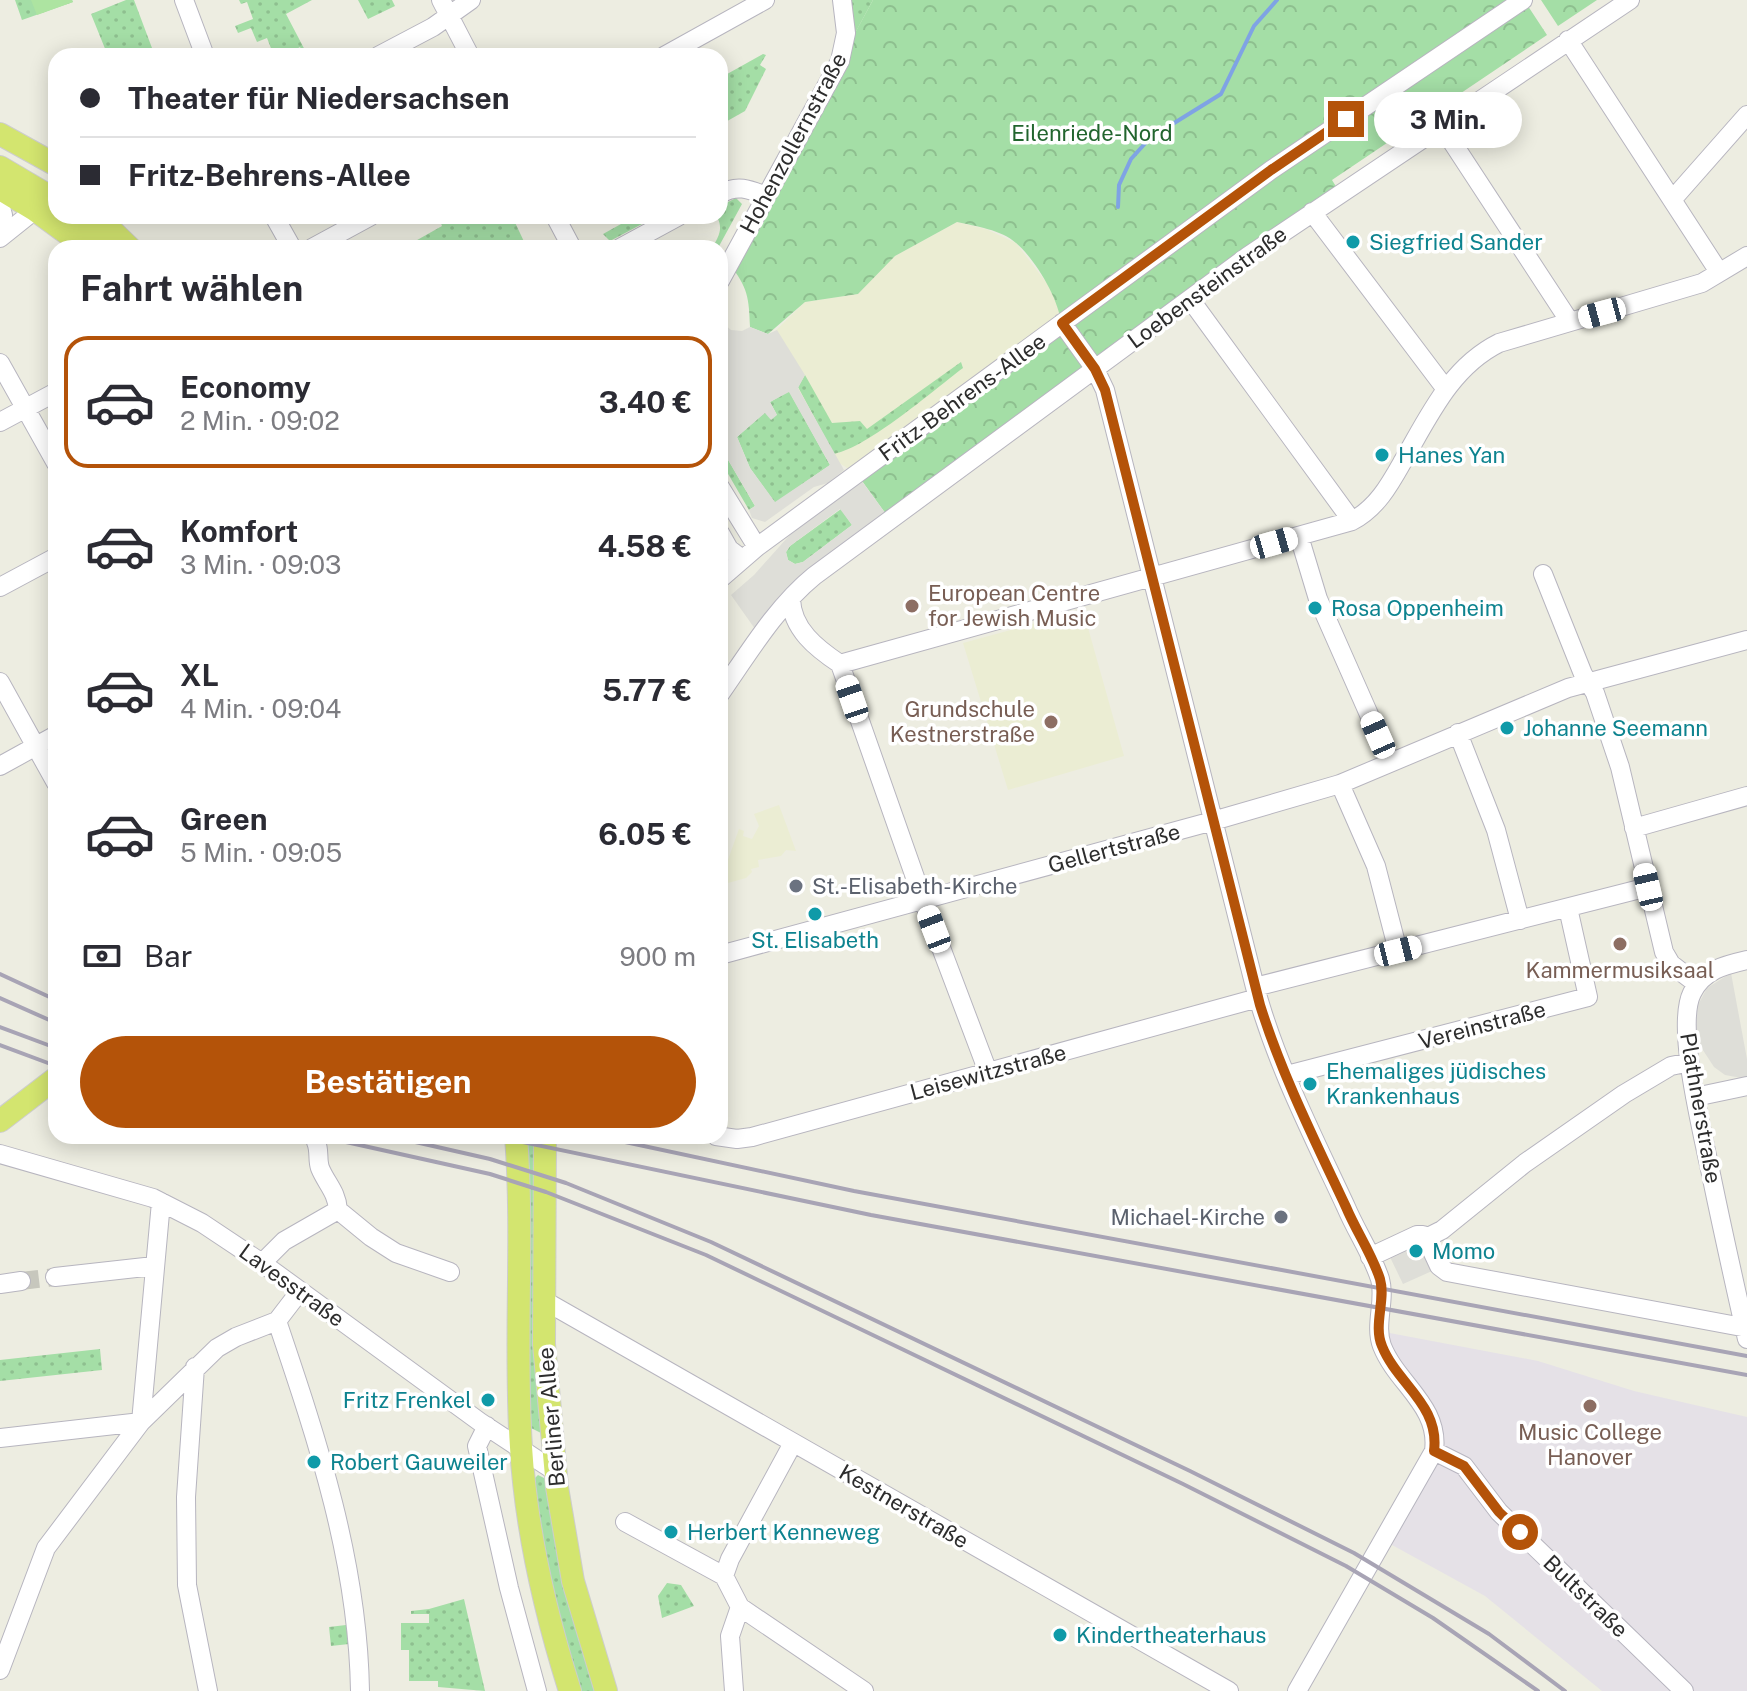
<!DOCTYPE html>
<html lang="de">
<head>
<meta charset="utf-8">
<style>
	body { margin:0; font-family:"Public Sans",sans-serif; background:#f7f7f7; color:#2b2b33; height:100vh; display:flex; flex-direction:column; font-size:30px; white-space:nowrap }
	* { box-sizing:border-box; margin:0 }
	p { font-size:26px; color:#7c7c81 }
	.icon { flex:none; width:44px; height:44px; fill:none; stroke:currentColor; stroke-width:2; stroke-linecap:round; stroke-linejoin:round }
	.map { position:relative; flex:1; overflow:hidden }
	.sheet { position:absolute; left:48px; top:240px; width:680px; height:904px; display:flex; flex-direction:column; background:#fff; border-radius:24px; box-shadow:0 4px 20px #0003 }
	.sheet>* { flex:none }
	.top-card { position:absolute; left:48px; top:48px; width:680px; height:176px; border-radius:24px; box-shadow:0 4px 20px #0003; display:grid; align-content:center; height:176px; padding:0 32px; background:#fff }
	.end { position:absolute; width:36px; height:36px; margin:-18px; border:10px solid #b45309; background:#fff; box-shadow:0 0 0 4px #fff }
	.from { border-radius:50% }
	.bubble { position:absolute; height:56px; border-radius:28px; background:#fff; box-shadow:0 4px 20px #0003; font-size:26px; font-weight:700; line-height:56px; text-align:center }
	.car { position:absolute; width:24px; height:48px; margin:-24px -12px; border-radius:10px; box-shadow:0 0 6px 2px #0007; background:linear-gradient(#fff 24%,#345 0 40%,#fff 0 76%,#345 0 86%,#fff 0) }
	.top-card b { display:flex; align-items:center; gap:28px; height:76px; font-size:30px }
	.top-card b+b { border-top:2px solid #e1e1e2 }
	.top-card i { width:20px; height:20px; background:#2b2b33 }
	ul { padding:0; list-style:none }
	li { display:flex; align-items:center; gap:24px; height:132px; margin:0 16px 12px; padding:0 16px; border:4px solid transparent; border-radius:24px }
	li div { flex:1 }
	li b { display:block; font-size:30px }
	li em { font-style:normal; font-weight:700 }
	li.on { border-color:#b45309 }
	li>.icon { width:72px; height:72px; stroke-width:1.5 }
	h2 { padding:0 32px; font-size:36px; line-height:96px }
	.pay { display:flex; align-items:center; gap:20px; height:88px; padding:0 32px; font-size:30px }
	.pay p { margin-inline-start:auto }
	.cta { display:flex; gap:16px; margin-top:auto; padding:16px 32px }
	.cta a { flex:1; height:92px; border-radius:48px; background:#b45309; color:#fff; font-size:32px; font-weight:700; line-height:92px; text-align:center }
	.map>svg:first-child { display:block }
	.industrial { fill:#e5e1e7 }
	.education { fill:#ebedd3 }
	.green { fill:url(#green-dots) }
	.forest { fill:url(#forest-crowns) }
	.pitch { fill:#ade4a1 }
	.plaza { fill:#deded8; fill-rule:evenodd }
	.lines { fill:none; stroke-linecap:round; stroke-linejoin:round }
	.stream { stroke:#7fa3e4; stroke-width:4 }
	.minor-tunnel { stroke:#c7c7bd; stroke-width:18; stroke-dasharray:18 9; stroke-linecap:butt }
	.minor-casing { stroke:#b7b5bf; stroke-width:20 }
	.major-casing { stroke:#cdcdcd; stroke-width:24 }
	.minor { stroke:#fff; stroke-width:18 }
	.major { stroke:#d3e56f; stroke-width:22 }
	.rail { stroke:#a8a4b5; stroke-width:4 }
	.route { stroke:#b45309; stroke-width:10 }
	.culture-dot { fill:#0f9aa8; stroke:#fff; stroke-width:3 }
	.education-dot { fill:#8d6e63; stroke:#fff; stroke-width:3 }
	.worship-dot { fill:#6b7280; stroke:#fff; stroke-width:3 }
	.labels { text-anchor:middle; stroke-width:7; stroke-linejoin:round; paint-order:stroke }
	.park-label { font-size:22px; fill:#22652e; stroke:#fff }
	.street-label { font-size:22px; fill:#2d2d2d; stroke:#fff }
	.culture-label { font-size:22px; fill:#0d838f; stroke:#fff; text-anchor:start }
	.education-label { font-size:22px; fill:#785e54; stroke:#fff }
	.worship-label { font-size:22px; fill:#5b616d; stroke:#fff; text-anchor:start }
</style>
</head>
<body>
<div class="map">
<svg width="1747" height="1691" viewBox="0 0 1747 1691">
	<defs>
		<pattern id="green-dots" width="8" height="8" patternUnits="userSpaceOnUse" patternTransform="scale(2)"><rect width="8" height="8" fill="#a4dea6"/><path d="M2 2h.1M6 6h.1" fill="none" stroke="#8ebf8f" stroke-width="1.8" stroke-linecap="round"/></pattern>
		<pattern id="forest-crowns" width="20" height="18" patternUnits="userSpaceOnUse" patternTransform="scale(2)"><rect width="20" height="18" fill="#a4dea6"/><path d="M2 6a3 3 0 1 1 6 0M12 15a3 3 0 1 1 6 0" fill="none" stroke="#8ebf8f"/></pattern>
	</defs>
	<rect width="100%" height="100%" fill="#edede1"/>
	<path class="industrial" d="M1379,1331L1538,1361L1634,1391L1747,1417V1691H1602L1485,1596L1383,1540L1436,1437Z"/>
	<path class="education" d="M957,222L986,229L1016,243L1049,286L1060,309L1062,323L857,474L831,458L765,341L805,302L858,294L895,256Z
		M1083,610L1124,756L1008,790L963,643Z
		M779,805L796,851L786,850L781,856L758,860L759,867L751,869L752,872L746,878L728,883L725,868L739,829L744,831L743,836L752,839L759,826L754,814Z"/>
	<path class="green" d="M15,0H72L73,2L22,20Z
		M126,0H134L155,56H108L91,14Z
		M239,0H312L286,14L308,56H305L300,47L284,56H274L267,38L257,42L251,28L238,33L235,26L253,19L247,2L241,4Z
		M358,0H392L395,6L368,19Z
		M842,0H873L840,61Z
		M763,54L766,55L760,65L766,69L745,111L722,124L720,78Z
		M736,198L742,204L718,248H712C718,238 723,230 718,219L710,216H720V206Z
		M443,216H512L527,248H403L442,226L439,218Z
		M642,216H657L610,241L603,234L630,219L634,222Z
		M961,362L963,368C931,392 870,446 834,454L798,387L805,375L832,423L860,421L867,429Z
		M789,391L830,465L775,503L750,468L737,437L765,412L777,415L770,402Z
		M720,446L755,506L749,510L720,460Z
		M841,509L852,525L803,562L795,564L788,560L786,552L790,546Z
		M524,1136H537L541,1433L527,1426Z
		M100,1349L102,1370L0,1381V1360Z
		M538,1475L546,1479L596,1691H582C556,1622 545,1552 534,1479Z
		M667,1583L681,1585L694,1606L662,1618L658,1596Z
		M464,1599L485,1691L438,1687V1681H409V1650H401V1623H429V1614H411V1611L429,1609Z
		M346,1625L349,1644L331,1646L329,1627Z"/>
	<path class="forest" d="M873,0H1524L1547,35L1332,180L1340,193L891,521L857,474L1061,323C1059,299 1035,259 1016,243C1002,230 975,226 957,222L895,256L858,294L805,302L768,334L750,327C749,298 748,287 729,264Z
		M1541,0H1597L1558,26Z"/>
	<path class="pitch" d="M31,0H72L73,2L37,15Z"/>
	<path class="plaza" d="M720,320L731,330L742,331L750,327L768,334L777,330L805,375L798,388L844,470L828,483L814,487L765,522L752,518L749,510L755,506L720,446V355L725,351L726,339L720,336ZM789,392L830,465L775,502L750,468L737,437L765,413L771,420L777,415L770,402Z
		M861,480L891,521L814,576L760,636L731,595L754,575L796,528ZM840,509L852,525L803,562L795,564L788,560L786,552L790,546Z
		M1731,973L1747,1059V1079L1725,1075L1714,1067L1697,1041L1695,1026L1698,1005L1707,988Z
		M1419,1242L1432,1271L1403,1284L1389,1255Z"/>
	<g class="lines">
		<path class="stream" d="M1118,207L1119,185L1131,159L1150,138L1221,94L1254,26L1277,0"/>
		<path class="minor-tunnel" d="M21,1281L55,1277"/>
		<defs>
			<path id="minor" d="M184,0L205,56
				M441,0L470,56
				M1568,40L1719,272
				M378,56L433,27L471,0
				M664,56L765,0
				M1441,125L1570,322
				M720,194C737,184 749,189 766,196
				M1672,200L1747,115
				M0,204L3,215L0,230
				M1312,212L1445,388
				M274,216L292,248
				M555,216L572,248
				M0,238L35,210
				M312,248L371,216
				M620,248L679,216
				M720,281L840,61L846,33L842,0
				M1190,299L1352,521
				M1062,323L1095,369L1105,390L1255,987C1276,1064 1313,1136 1346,1207C1356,1231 1372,1254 1380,1279C1386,1300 1374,1325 1382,1346C1397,1384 1440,1406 1434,1451L1297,1691
				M0,363L56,463
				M0,422L56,392
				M720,487L757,547
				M720,533L729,549L742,559
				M1299,536L1318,599L1390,762
				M1543,574L1583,674L1595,693L1620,767L1664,952L1671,964L1697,984
				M720,579L757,547L1271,170L1523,0
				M0,587L56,557
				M791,599C792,629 816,648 840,664L923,900L988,1072
				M840,664L1352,521C1377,508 1390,484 1403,461C1429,416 1451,367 1499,343L1702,283L1747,256
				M0,682L56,783
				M720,694C748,654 776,607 814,576L1248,256L1630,0
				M1458,733L1496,830L1520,920
				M0,766L56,735
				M1340,784L1376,866L1398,951
				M1634,828L1747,796
				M720,955L1213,821L1340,784L1568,688L1747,640
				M1255,987L1648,887
				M1287,1075L1588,997L1568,908
				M1695,1097L1747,1086
				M716,1136L737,1139L752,1137L1258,998
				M316,1142C320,1151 317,1159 320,1168C326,1183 337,1192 338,1210
				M0,1154L153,1198L202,1223L262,1263L480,1422L556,1472
				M338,1210L371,1237L396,1253L450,1272
				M1426,1238L1439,1266L1447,1272L1747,1328
				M1370,1257L1417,1235H1423L1426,1238L1442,1230L1525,1163L1624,1094L1671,1066L1690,1062
				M262,1263L284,1241L338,1210
				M55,1277L154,1266
				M0,1284L21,1281
				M545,1301L1229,1691
				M277,1321C318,1442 358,1562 360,1691
				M277,1321L300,1291
				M1747,1339C1735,1286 1723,1232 1712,1179C1704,1138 1675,1027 1692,993C1703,970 1725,965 1747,960
				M195,1367L186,1497L187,1585L208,1691
				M487,1426L477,1446L509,1588L537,1691
				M0,1438L141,1422L161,1202
				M1434,1451L1464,1466L1499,1512L1684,1691
				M625,1522L724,1576L740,1607L864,1691
				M724,1576L730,1559L793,1443
				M0,1670L46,1548L141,1422L217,1348L236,1337L277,1321
				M734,1691L730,1636L740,1607"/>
			<path id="major" d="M0,134L56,165
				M0,167L56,200
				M0,189L35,210L87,248
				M76,216L103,248
				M97,216L130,248
				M0,1121L56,1078
				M516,1136C524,1240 514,1343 521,1447C526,1529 545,1612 570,1691
				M545,1136L544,1344L557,1487L573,1581L606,1691"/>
		</defs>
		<use href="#minor" class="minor-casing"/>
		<use href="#major" class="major-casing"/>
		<use href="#minor" class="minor"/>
		<use href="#major" class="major"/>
		<path class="rail" d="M0,974L56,1000
			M0,998L56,1023
			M0,1027L56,1048
			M0,1045L56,1066
			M319,1136L490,1174L546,1192L706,1255L1183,1484L1346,1566L1433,1618L1538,1691
			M389,1136L490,1159L566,1183L711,1242L1190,1471L1354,1553L1489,1634L1565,1691
			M494,1136L871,1215L1747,1375
			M597,1136L854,1191L1747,1356"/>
	</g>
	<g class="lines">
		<path class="route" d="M1346,119L1271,170L1062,323L1095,369L1105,390L1260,1005C1282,1075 1315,1141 1346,1207C1356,1231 1372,1254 1380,1279C1386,1300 1373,1325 1382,1346C1397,1384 1440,1405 1434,1451L1464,1466L1499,1512L1520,1532"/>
	</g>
	<g class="culture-dot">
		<circle cx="1353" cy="242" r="8"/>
		<circle cx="1382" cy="455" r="8"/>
		<circle cx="1315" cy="608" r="8"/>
		<circle cx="1507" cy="728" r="8"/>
		<circle cx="815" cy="914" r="8"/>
		<circle cx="1310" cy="1084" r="8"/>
		<circle cx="1416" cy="1251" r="8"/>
		<circle cx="488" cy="1400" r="8"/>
		<circle cx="314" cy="1462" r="8"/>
		<circle cx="671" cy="1532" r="8"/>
		<circle cx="1060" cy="1635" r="8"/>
	</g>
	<g class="education-dot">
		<circle cx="912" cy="606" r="8"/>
		<circle cx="1051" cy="722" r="8"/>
		<circle cx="1620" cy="944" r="8"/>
		<circle cx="1590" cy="1406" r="8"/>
	</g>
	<g class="worship-dot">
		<circle cx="796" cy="886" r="8"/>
		<circle cx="1281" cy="1217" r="8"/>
	</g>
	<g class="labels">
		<g class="park-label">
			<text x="1092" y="141">Eilenriede-Nord</text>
		</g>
		<g class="street-label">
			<text transform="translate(793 143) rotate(-62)" y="8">Hohenzollernstraße</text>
			<text transform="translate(1207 287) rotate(-36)" y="8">Loebensteinstraße</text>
			<text transform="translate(962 397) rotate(-36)" y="8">Fritz-Behrens-Allee</text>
			<text transform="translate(1114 848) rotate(-15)" y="8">Gellertstraße</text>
			<text transform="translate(1482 1025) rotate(-15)" y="8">Vereinstraße</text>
			<text transform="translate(988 1072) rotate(-15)" y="8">Leisewitzstraße</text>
			<text transform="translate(1701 1108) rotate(80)" y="8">Plathnerstraße</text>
			<text transform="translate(292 1285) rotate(36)" y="8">Lavesstraße</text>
			<text transform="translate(551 1417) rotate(-95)" y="8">Berliner Allee</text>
			<text transform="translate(904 1506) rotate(30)" y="8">Kestnerstraße</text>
			<text transform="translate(1586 1596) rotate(44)" y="8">Bultstraße</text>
		</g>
		<g class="culture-label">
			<text x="1369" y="250">Siegfried Sander</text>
			<text x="1398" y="463">Hanes Yan</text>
			<text x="1331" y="616">Rosa Oppenheim</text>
			<text x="1523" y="736">Johanne Seemann</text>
			<text x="815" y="948" text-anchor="middle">St. Elisabeth</text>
			<text x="1326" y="1079">Ehemaliges jüdisches<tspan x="1326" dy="25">Krankenhaus</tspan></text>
			<text x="1432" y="1259">Momo</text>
			<text x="472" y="1408" text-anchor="end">Fritz Frenkel</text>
			<text x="330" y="1470">Robert Gauweiler</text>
			<text x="687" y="1540">Herbert Kenneweg</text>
			<text x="1076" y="1643">Kindertheaterhaus</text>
		</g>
		<g class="education-label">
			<text x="928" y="601" text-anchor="start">European Centre<tspan x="928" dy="25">for Jewish Music</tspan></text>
			<text x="1035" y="717" text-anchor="end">Grundschule<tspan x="1035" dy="25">Kestnerstraße</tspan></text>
			<text x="1620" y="978">Kammermusiksaal</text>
			<text x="1590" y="1440">Music College<tspan x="1590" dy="25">Hanover</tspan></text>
		</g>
		<g class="worship-label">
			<text x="812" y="894">St.-Elisabeth-Kirche</text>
			<text x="1265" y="1225" text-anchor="end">Michael-Kirche</text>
		</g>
	</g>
</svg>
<i class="end from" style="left:1520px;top:1532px"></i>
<i class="end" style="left:1346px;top:119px"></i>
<div class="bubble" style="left:1374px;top:92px;width:148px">3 Min.</div>
<i class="car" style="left:1602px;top:313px;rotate:255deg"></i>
<i class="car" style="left:1274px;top:543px;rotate:74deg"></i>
<i class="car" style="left:852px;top:699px;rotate:341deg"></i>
<i class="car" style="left:1378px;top:735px;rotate:336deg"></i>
<i class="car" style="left:1648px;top:887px;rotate:347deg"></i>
<i class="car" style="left:934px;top:929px;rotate:339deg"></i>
<i class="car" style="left:1398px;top:951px;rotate:76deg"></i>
<div class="top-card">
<b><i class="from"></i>Theater für Niedersachsen</b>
<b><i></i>Fritz-Behrens-Allee</b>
</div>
<section class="sheet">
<h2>Fahrt wählen</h2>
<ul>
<li class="on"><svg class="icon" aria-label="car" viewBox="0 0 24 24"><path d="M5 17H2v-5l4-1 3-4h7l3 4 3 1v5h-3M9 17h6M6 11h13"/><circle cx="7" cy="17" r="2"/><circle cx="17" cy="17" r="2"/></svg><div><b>Economy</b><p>2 Min. · 09:02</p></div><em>3.40 €</em></li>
<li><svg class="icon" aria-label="car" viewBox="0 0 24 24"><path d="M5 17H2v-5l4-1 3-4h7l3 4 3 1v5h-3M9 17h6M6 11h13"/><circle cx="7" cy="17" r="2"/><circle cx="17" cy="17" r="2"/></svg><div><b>Komfort</b><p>3 Min. · 09:03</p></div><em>4.58 €</em></li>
<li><svg class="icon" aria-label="car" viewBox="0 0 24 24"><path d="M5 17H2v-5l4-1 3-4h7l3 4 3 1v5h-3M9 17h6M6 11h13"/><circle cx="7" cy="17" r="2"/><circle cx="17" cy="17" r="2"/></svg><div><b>XL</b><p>4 Min. · 09:04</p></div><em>5.77 €</em></li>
<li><svg class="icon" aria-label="car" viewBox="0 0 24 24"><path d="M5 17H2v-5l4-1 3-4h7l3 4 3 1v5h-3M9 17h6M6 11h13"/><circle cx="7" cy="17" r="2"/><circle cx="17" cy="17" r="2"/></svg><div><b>Green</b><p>5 Min. · 09:05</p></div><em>6.05 €</em></li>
</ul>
<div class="pay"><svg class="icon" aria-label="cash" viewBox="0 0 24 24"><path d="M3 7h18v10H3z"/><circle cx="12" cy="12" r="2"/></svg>Bar<p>900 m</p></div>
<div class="cta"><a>Bestätigen</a></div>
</section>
</div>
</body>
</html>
